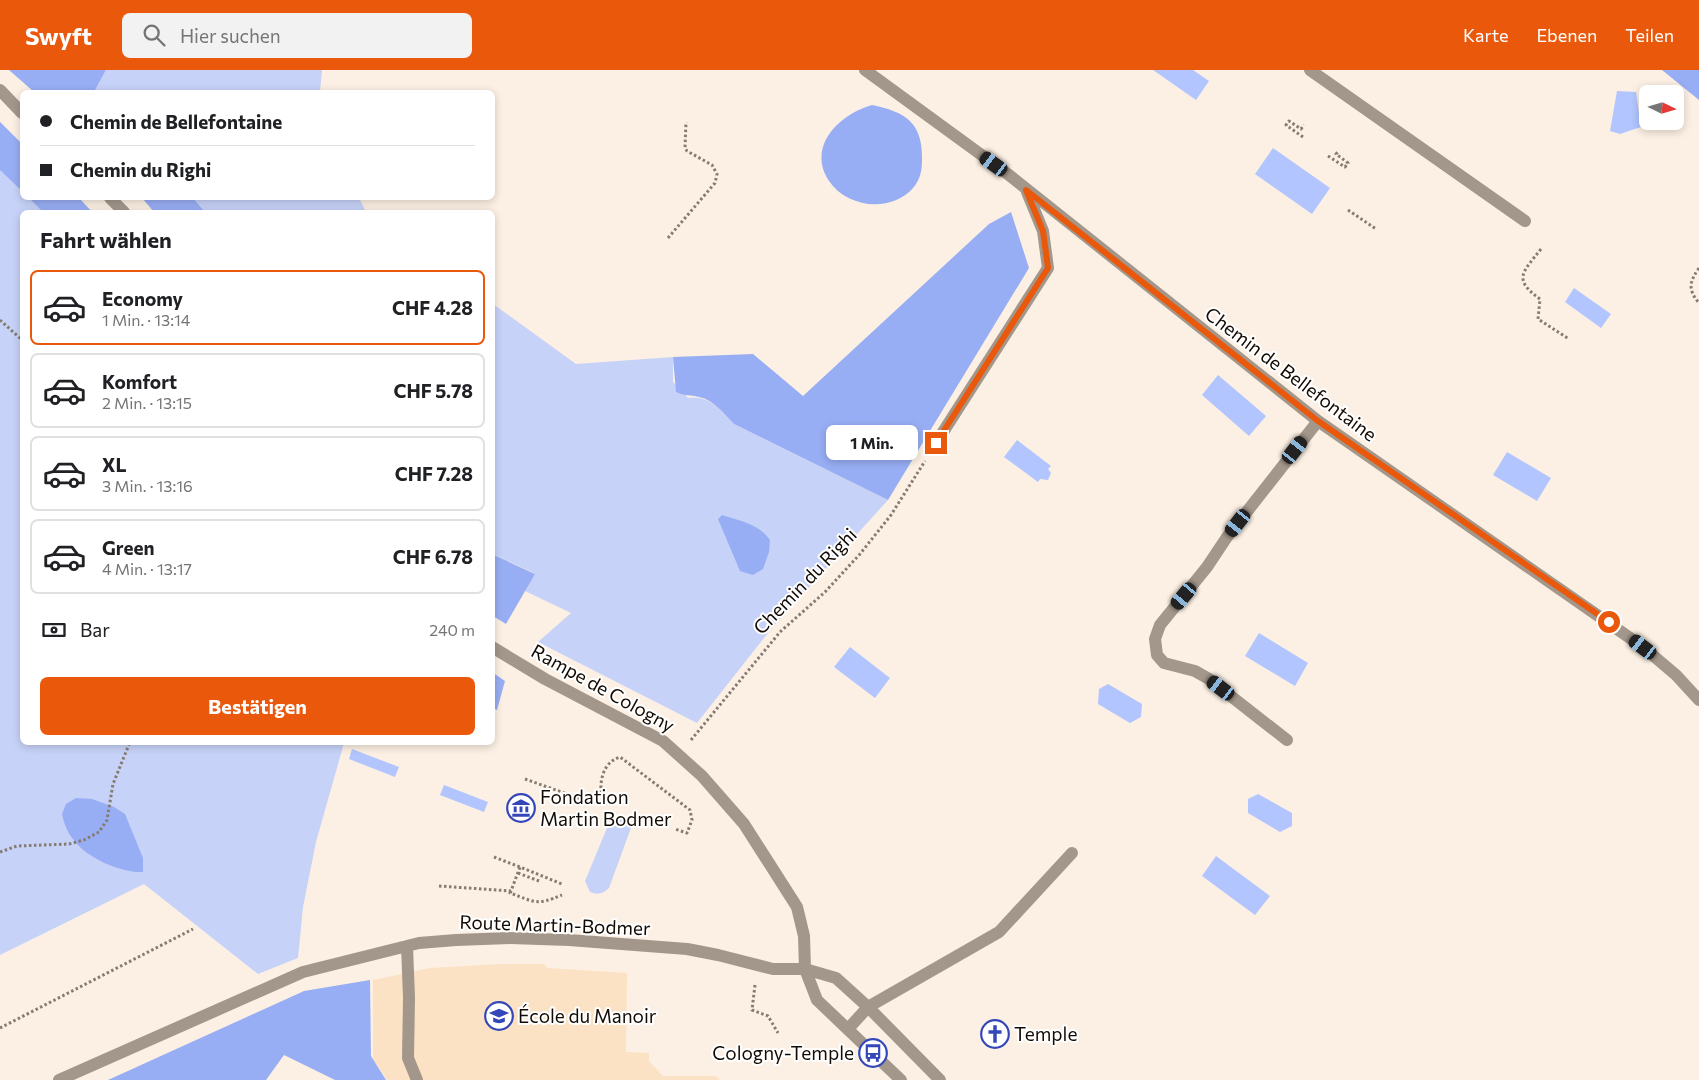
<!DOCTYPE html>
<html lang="de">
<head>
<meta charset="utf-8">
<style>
	body { margin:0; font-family:Commissioner,sans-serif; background:#f2f2f2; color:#202124; height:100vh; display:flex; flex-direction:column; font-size:19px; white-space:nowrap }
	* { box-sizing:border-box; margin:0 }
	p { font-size:16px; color:#757577 }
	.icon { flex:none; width:28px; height:28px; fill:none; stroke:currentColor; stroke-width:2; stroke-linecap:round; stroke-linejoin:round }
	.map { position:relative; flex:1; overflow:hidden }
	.details { position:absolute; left:20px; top:140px; width:475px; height:535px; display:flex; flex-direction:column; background:#fff; border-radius:8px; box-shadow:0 2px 8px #0003 }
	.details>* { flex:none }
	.hud { position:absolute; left:20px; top:20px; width:475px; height:110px; border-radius:8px; box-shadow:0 2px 8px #0003; display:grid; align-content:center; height:110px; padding:0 20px; background:#fff }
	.needle { width:32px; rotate:95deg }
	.controls { position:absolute; left:1639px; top:15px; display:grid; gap:10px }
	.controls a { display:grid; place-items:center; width:45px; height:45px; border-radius:8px; background:#fff; box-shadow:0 2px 8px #0003; font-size:25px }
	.end { position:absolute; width:22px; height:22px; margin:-11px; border:6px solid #ea580c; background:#fff; box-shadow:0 0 0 2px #fff }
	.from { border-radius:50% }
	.bubble { position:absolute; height:35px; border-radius:8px; background:#fff; box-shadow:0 2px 8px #0003; font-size:16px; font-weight:700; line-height:35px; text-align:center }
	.car { position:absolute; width:15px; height:30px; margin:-15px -8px; border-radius:6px; box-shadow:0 0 4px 1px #0007; background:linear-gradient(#222 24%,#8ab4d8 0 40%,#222 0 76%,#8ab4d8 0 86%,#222 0) }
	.hud b { display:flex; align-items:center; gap:18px; height:48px; font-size:19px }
	.hud b+b { border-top:1px solid #e0e0e0 }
	.hud i { width:12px; height:12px; background:#202124 }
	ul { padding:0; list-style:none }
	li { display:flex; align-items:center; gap:15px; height:75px; margin:0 10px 8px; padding:0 10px; border:2px solid #e0e0e0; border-radius:8px }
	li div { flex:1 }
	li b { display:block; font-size:19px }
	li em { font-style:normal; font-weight:700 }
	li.on { border-color:#ea580c }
	li>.icon { width:45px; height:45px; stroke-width:1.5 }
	h2 { padding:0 20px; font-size:22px; line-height:60px }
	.pay { display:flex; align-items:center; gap:12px; height:55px; padding:0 20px; font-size:19px }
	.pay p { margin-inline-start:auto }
	.action { display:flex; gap:10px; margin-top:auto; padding:10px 20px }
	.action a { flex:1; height:58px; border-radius:8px; background:#ea580c; color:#fff; font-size:20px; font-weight:700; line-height:58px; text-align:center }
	header { display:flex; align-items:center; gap:30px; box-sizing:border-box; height:70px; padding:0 25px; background:#ea580c; color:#fff }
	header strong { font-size:24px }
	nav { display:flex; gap:28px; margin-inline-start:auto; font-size:18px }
	.search { width:350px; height:45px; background:#f2f2f2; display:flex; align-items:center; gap:12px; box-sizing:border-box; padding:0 18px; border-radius:8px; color:#757577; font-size:19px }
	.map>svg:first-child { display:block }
	.built { fill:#fce2c5 }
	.green { fill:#c6d2f8 }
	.forest { fill:#98aef4 }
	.water { fill:#b2c5fe }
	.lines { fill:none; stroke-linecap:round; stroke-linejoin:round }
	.path { stroke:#857b71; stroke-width:3; stroke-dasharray:2.5 2.5; stroke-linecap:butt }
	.minor { stroke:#a3978b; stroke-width:12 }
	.route { stroke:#ea580c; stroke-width:6 }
	.labels { text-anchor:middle; stroke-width:4; stroke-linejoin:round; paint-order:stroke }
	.street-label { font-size:19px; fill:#130b03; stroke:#fff }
	.poi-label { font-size:19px; fill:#130b03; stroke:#fff; text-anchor:start }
</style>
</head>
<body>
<header>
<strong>Swyft</strong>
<div class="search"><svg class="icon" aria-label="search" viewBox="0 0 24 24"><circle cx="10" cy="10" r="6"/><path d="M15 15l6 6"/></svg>Hier suchen</div>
<nav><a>Karte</a><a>Ebenen</a><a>Teilen</a></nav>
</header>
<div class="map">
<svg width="1699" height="1010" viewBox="0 0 1699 1010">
	<rect width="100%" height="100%" fill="#fcf0e4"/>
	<path class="built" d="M499,894H544L547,898L627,903L626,982L649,983V991L663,1006H716L720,1010H387L373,989V910L430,898Z"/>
	<path class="green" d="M106,0H322L320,22H94Z
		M0,52L22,74V128H79L92,142H22V672L344,673L316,772L303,837L298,888L258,904L144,814L0,885Z
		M193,128H359L366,142H205Z
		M493,234L576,294L673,287V312L688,328C709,325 721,340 734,354L888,430L771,559L697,653L538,572L571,543L525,521L534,503L493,484Z
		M618,746L627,749L631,758L609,818C603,824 597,825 590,822L585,811L609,753Z"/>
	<path class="forest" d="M9,0H106L94,22H34Z
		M1662,0H1699V30Z
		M872,35C906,42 923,53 922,90C922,101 920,110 913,118C891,143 847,138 829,111C806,76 840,44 872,35Z
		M0,52L22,74V121L0,100Z
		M29,128H79L92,142H43Z
		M142,128H193L205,142H154Z
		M1011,142L1029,198L888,430L734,354C724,344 714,330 699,327C689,324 687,327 676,322L673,287L753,284L803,326L989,154Z
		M722,445C740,451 759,454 770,470L769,482L763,499L753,505L740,501L718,449Z
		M492,484L535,504L506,554L493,546Z
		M492,602L505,611L497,640L493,638Z
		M76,728L92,729L114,737L125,744L143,788V802C121,803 86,788 73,769C67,762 64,753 62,744L66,734Z
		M370,910L371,986L386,1010H335L284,985L266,1010H108L304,921Z"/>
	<path class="water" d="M1153,0H1193L1209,11L1196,30Z
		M1617,21L1636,22L1641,57L1620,64L1610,61Z
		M1273,78L1330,118L1312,144L1255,104Z
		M1574,218L1611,244L1601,258L1565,232Z
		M1218,305L1266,346L1249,366L1202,325Z
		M1017,370L1051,396L1048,399L1051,403L1048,410L1040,409L1038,412L1004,387Z
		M1507,382L1551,408L1537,431L1493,405Z
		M1259,563L1308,593L1295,616L1245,586Z
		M850,577L890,608L875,628L834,597Z
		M1108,614L1142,634L1141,647L1130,653L1098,634L1099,619Z
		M352,679L399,697L395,707L349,689Z
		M444,715L488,732L484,742L440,725Z
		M1258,724L1292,743V756L1280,762L1248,743V729Z
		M1216,786L1270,826L1255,845L1202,806Z"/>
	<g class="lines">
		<path class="path" d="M1303,67L1286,55L1289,51L1301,59L1304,55
			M1328,86L1345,97L1348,93L1336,84L1339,81
			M1348,140L1376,159
			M668,168L715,113L717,104L712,95L687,81L685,78L686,52
			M1541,179C1523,202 1512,209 1540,229L1538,249L1569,269
			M1699,198C1690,211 1687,219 1699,233
			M0,250L22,270
			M691,670L780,562L825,522L860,484L891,445L925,391
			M525,709L595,734
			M601,723C600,708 604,692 620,687L690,740L692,750L687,763L675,759
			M0,782L17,776L69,774L84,770L99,762L107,750L113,714L130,672
			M494,787L520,797
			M518,803L539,811
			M439,816L511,821L520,797L562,814
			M511,821L510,823C535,832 536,836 562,825
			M755,915L752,940L768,946L778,963
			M0,958L193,859"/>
		<path class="minor" d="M865,0L1009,105L1318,351L1643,577L1676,605L1699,630
			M1310,0L1525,151
			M0,20L22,43
			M110,128L124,142
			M936,373L1048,198L1043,161L1027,122
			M492,577L545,609L663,671L702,706L744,754L797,837L804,866L805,899L817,930L901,1010
			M1287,670L1209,609L1195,601L1164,593L1157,585L1155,569L1160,555L1207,497L1227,467L1318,351
			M407,876L409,928L408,988L417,1010
			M848,959L868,937L999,862L1072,783
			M59,1010L303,902L419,873L456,870L510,868L569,870L687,879L718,885L773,899H805L836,908L868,937L940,1010"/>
	</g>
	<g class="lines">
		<path class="route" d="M936,373L1048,198L1043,161L1026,120L1318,351L1609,552"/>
	</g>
	<defs>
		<symbol id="museum-ring" viewBox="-11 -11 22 22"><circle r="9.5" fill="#fff" stroke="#3447b9" stroke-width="1.5"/><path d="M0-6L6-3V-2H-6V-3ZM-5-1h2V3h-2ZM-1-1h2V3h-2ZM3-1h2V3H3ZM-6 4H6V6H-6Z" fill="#3447b9"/></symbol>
		<symbol id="school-ring" viewBox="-11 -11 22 22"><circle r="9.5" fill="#fff" stroke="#3447b9" stroke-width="1.5"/><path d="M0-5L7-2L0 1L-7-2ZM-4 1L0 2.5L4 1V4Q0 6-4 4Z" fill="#3447b9"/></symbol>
		<symbol id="church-ring" viewBox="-11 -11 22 22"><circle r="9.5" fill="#fff" stroke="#3447b9" stroke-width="1.5"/><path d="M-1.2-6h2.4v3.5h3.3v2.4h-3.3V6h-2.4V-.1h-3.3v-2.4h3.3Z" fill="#3447b9"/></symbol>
		<symbol id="bus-ring" viewBox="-11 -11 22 22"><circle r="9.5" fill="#fff" stroke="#3447b9" stroke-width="1.5"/><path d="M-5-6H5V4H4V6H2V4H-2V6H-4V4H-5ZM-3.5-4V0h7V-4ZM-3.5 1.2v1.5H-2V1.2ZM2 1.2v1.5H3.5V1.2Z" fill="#3447b9"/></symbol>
	</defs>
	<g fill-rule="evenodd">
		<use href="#museum-ring" x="505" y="722" width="32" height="32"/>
		<use href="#school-ring" x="483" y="930" width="32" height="32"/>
		<use href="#church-ring" x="979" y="948" width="32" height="32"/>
		<use href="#bus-ring" x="857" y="967" width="32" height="32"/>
	</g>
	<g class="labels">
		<g class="street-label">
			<text transform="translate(1291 304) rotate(37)" y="7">Chemin de Bellefontaine</text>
			<text transform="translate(805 511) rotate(-46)" y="7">Chemin du Righi</text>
			<text transform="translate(603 618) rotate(29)" y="7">Rampe de Cologny</text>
			<text transform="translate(555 855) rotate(2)" y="7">Route Martin-Bodmer</text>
		</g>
		<g class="poi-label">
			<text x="540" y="734">Fondation<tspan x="540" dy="22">Martin Bodmer</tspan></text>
			<text x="518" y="953">École du Manoir</text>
			<text x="1014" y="971">Temple</text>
			<text x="854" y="990" text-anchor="end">Cologny-Temple</text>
		</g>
	</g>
</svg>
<div class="controls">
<a><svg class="needle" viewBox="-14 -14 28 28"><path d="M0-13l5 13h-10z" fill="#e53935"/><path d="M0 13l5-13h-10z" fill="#757577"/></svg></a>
</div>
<i class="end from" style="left:1609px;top:552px"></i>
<i class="end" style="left:936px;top:373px"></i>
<div class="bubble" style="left:826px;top:355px;width:92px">1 Min.</div>
<i class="car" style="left:994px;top:94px;rotate:306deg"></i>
<i class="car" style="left:1295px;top:380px;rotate:38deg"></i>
<i class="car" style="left:1238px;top:453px;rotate:218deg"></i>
<i class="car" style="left:1184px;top:526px;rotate:220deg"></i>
<i class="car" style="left:1643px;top:577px;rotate:307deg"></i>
<i class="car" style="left:1221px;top:618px;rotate:307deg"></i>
<div class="hud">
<b><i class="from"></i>Chemin de Bellefontaine</b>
<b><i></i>Chemin du Righi</b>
</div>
<section class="details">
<h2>Fahrt wählen</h2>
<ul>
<li class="on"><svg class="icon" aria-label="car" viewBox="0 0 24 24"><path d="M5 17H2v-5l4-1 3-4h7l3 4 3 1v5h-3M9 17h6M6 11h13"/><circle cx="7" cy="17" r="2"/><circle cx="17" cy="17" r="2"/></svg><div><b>Economy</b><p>1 Min. · 13:14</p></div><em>CHF 4.28</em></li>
<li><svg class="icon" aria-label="car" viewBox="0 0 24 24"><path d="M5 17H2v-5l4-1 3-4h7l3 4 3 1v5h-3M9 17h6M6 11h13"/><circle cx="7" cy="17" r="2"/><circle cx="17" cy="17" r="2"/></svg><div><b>Komfort</b><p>2 Min. · 13:15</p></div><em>CHF 5.78</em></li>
<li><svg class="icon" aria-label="car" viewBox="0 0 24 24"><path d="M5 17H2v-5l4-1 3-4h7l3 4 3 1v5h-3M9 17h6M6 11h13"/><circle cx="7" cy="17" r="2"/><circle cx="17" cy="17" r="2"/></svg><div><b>XL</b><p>3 Min. · 13:16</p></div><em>CHF 7.28</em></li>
<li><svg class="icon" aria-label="car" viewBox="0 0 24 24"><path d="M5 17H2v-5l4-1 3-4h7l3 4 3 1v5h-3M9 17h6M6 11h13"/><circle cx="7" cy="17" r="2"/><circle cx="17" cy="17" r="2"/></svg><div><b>Green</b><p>4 Min. · 13:17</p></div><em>CHF 6.78</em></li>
</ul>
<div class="pay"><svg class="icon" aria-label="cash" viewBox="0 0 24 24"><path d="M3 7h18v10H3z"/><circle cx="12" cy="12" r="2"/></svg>Bar<p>240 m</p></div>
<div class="action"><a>Bestätigen</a></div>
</section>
</div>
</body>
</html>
